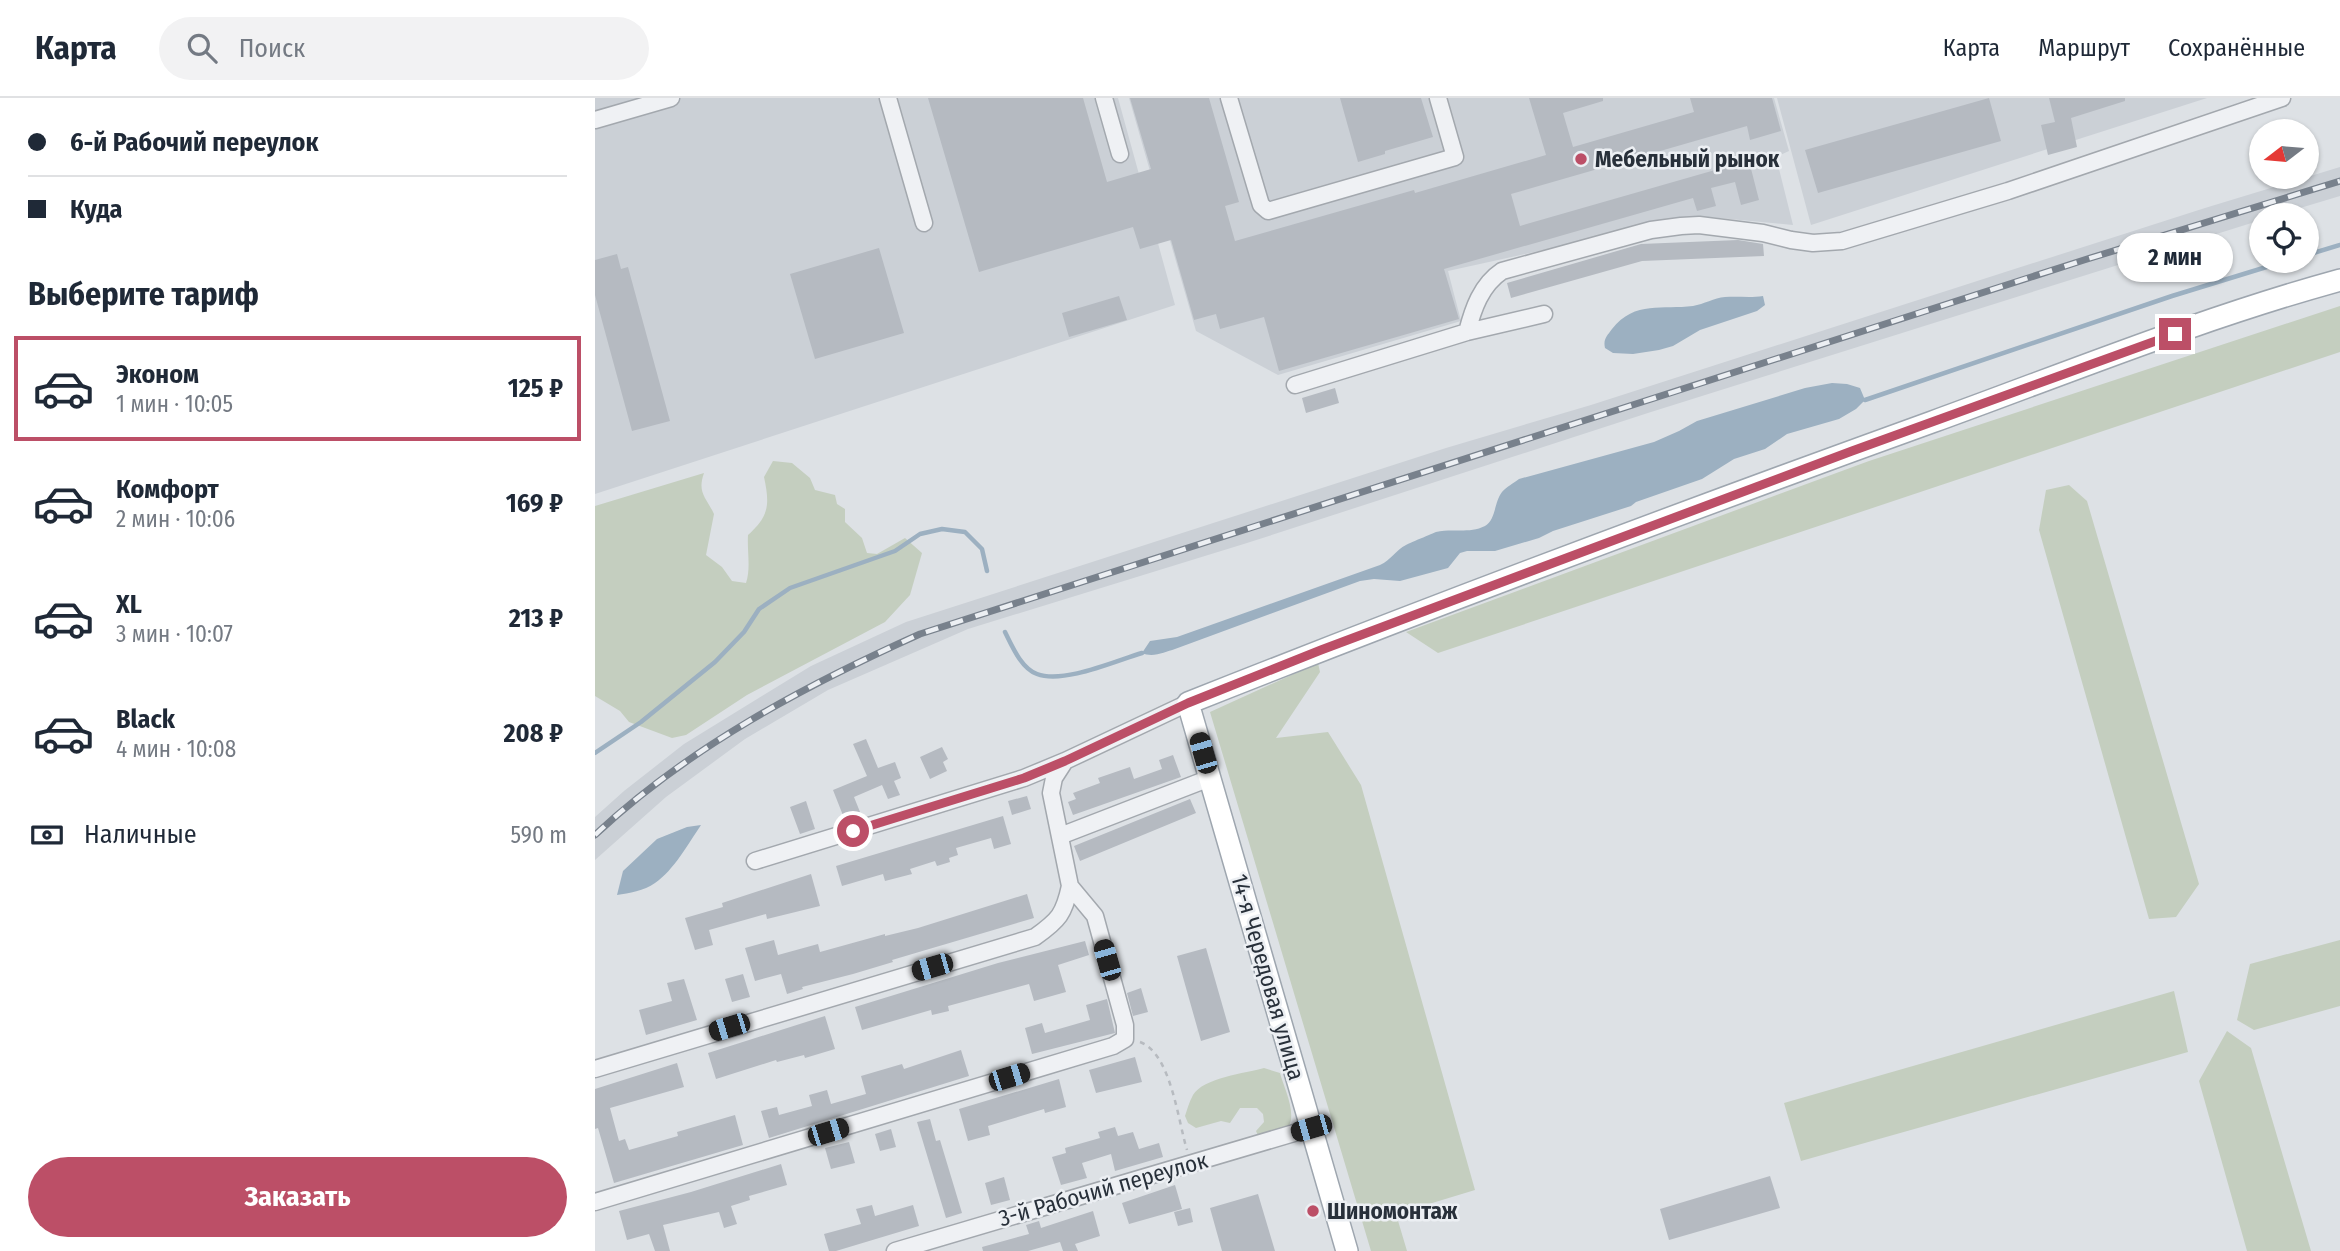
<!DOCTYPE html>
<html lang="ru">
<head>
<meta charset="utf-8">
<style>
	body { margin:0; font-family:"Fira Sans Condensed",sans-serif; background:#f2f2f3; color:#1f2937; height:100vh; display:flex; flex-direction:column; font-size:26px; white-space:nowrap }
	* { box-sizing:border-box; margin:0 }
	p { font-size:23px; color:#747a83 }
	.icon { flex:none; width:38px; height:38px; fill:none; stroke:currentColor; stroke-width:2; stroke-linecap:round; stroke-linejoin:round }
	.map { position:relative; flex:1; overflow:hidden }
	.side { display:flex; flex-direction:column; background:#fff; width:595px }
	.side>* { flex:none }
	.guide { display:grid; align-content:center; height:154px; padding:0 28px; background:#fff }
	.needle { width:46px; rotate:254deg }
	.fabs { position:absolute; left:1654px; top:21px; display:grid; gap:14px }
	.fabs a { display:grid; place-items:center; width:70px; height:70px; border-radius:50%; background:#fff; box-shadow:0 2px 5px #0004; font-size:35px }
	.end { position:absolute; width:32px; height:32px; margin:-16px; border:9px solid #bc4f67; background:#fff; box-shadow:0 0 0 4px #fff }
	.from { border-radius:50% }
	.bubble { position:absolute; height:49px; border-radius:24px; background:#fff; box-shadow:0 2px 5px #0004; font-size:23px; font-weight:700; line-height:49px; text-align:center }
	.car { position:absolute; width:21px; height:42px; margin:-21px -10px; border-radius:9px; box-shadow:0 0 5px 2px #0007; background:linear-gradient(#222 24%,#8ab4d8 0 40%,#222 0 76%,#8ab4d8 0 86%,#222 0) }
	.guide b { display:flex; align-items:center; gap:24px; height:66px; font-size:26px }
	.guide b+b { border-top:2px solid #e0e1e3 }
	.guide i { width:18px; height:18px; background:#1f2937 }
	ul { padding:0; list-style:none }
	li { display:flex; align-items:center; gap:21px; height:105px; margin:0 14px 10px; padding:0 14px; border:4px solid transparent; border-radius:0px }
	li div { flex:1 }
	li b { display:block; font-size:26px }
	li em { font-style:normal; font-weight:700 }
	li.on { border-color:#bc4f67 }
	li>.icon { width:63px; height:63px; stroke-width:1.5 }
	h2 { padding:0 28px; font-size:32px; line-height:84px }
	.pay { display:flex; align-items:center; gap:18px; height:77px; padding:0 28px; font-size:26px }
	.pay p { margin-inline-start:auto }
	.cta { display:flex; gap:14px; margin-top:auto; padding:14px 28px }
	.cta a { flex:1; height:80px; border-radius:42px; background:#bc4f67; color:#fff; font-size:28px; font-weight:700; line-height:80px; text-align:center }
	header { display:flex; align-items:center; gap:42px; box-sizing:border-box; height:98px; padding:0 35px; background:#fff; border-bottom:2px solid #e0e1e3 }
	header strong { font-size:33px }
	nav { display:flex; gap:38px; margin-inline-start:auto; font-size:24px }
	.search { width:490px; height:63px; background:#f2f2f3; display:flex; align-items:center; gap:18px; box-sizing:border-box; padding:0 24px; border-radius:38px; color:#747a83; font-size:26px }
	main { display:flex; flex:1; min-height:0 }
	.map>svg:first-child { display:block }
	.built { fill:#cbd0d6 }
	.green { fill:#c4cebf }
	.water { fill:#9cb0c1 }
	.lines { fill:none; stroke-linecap:round; stroke-linejoin:round }
	.stream { stroke:#9cb0c1; stroke-width:4.5 }
	.building { fill:#b5bac1 }
	.minor-casing { stroke:#a3a8ae; stroke-width:19 }
	.major-casing { stroke:#9ea6af; stroke-width:24 }
	.path { stroke:#b7bbc0; stroke-width:2.5; stroke-dasharray:5 5; stroke-linecap:butt }
	.minor { stroke:#eff1f4; stroke-width:16 }
	.major { stroke:#fff; stroke-width:21 }
	.rail-casing { stroke:#78818c; stroke-width:7 }
	.rail { stroke:#eceff3; stroke-width:4.5; stroke-dasharray:13; stroke-linecap:butt }
	.route { stroke:#bc4f67; stroke-width:9 }
	.poi-dot { fill:#bc4f67; stroke:#eceff3; stroke-width:2.5 }
	.labels { text-anchor:middle; stroke-width:5; stroke-linejoin:round; paint-order:stroke }
	.poi-label { font-size:23px; font-weight:bold; fill:#28303a; stroke:#eceff3; text-anchor:start }
	.street-label { font-size:23px; fill:#28303a; stroke:#eceff3 }
</style>
</head>
<body>
<header>
<strong>Карта</strong>
<div class="search"><svg class="icon" aria-label="search" viewBox="0 0 24 24"><circle cx="10" cy="10" r="6"/><path d="M15 15l6 6"/></svg>Поиск</div>
<nav><a>Карта</a><a>Маршрут</a><a>Сохранённые</a></nav>
</header>
<main>
<section class="side">
<div class="guide">
<b><i class="from"></i>6-й Рабочий переулок</b>
<b><i></i>Куда</b>
</div>
<h2>Выберите тариф</h2>
<ul>
<li class="on"><svg class="icon" aria-label="car" viewBox="0 0 24 24"><path d="M5 17H2v-5l4-1 3-4h7l3 4 3 1v5h-3M9 17h6M6 11h13"/><circle cx="7" cy="17" r="2"/><circle cx="17" cy="17" r="2"/></svg><div><b>Эконом</b><p>1 мин · 10:05</p></div><em>125 ₽</em></li>
<li><svg class="icon" aria-label="car" viewBox="0 0 24 24"><path d="M5 17H2v-5l4-1 3-4h7l3 4 3 1v5h-3M9 17h6M6 11h13"/><circle cx="7" cy="17" r="2"/><circle cx="17" cy="17" r="2"/></svg><div><b>Комфорт</b><p>2 мин · 10:06</p></div><em>169 ₽</em></li>
<li><svg class="icon" aria-label="car" viewBox="0 0 24 24"><path d="M5 17H2v-5l4-1 3-4h7l3 4 3 1v5h-3M9 17h6M6 11h13"/><circle cx="7" cy="17" r="2"/><circle cx="17" cy="17" r="2"/></svg><div><b>XL</b><p>3 мин · 10:07</p></div><em>213 ₽</em></li>
<li><svg class="icon" aria-label="car" viewBox="0 0 24 24"><path d="M5 17H2v-5l4-1 3-4h7l3 4 3 1v5h-3M9 17h6M6 11h13"/><circle cx="7" cy="17" r="2"/><circle cx="17" cy="17" r="2"/></svg><div><b>Black</b><p>4 мин · 10:08</p></div><em>208 ₽</em></li>
</ul>
<div class="pay"><svg class="icon" aria-label="cash" viewBox="0 0 24 24"><path d="M3 7h18v10H3z"/><circle cx="12" cy="12" r="2"/></svg>Наличные<p>590 m</p></div>
<div class="cta"><a>Заказать</a></div>
</section>
<div class="map">
<svg width="1745" height="1153" viewBox="0 0 1745 1153">
	<rect width="100%" height="100%" fill="#dde1e5"/>
	<path class="built" d="M0,0H523L580,207L0,396Z
		M534,0H1179L1194,53L1181,59L1198,127L1103,118L853,173L866,223L683,277L601,233Z
		M1182,0H1612L1216,127Z
		M1745,69V98L1682,117H1666V122L1056,314L652,445L373,531L233,592L150,641L71,699L0,762V719L29,693L89,646L216,568L311,524L851,350L996,307L1610,110Z"/>
	<path class="green" d="M1745,208V254L843,555L811,534L1274,363Z
		M178,363L197,365L215,380L220,392L240,397L242,406L250,411V424L267,440L272,455L282,456L310,440L327,455L315,497L290,524L152,597L91,637L77,640L34,624L25,613L0,598V408L109,375C102,395 111,399 119,416L111,457L127,469L137,483L151,485C156,470 152,454 153,437C174,418 175,407 169,379Z
		M1474,387L1492,403L1604,786L1581,819L1554,821L1444,432L1451,392Z
		M723,565L725,574L681,640L733,634L766,687L880,1092L801,1116L812,1153H776L615,614Z
		M1745,842V908L1659,932L1642,922L1655,866Z
		M1579,893L1593,954L1206,1063L1189,1005Z
		M1632,933L1656,950L1716,1153H1652L1604,983Z
		M669,970L685,975C689,991 707,1024 687,1034C681,1037 671,1038 664,1040L661,1033L669,1024L668,1016L662,1010H645L635,1025L626,1023L601,1030L593,1025L590,1018C592,1012 594,1004 598,997C608,980 651,975 669,970Z"/>
	<path class="water" d="M1168,198L1170,207L1162,213L1105,232L1078,248L1064,252L1038,256L1018,255L1010,250C1008,241 1012,238 1017,231C1040,202 1068,212 1098,208C1109,206 1119,200 1130,199C1143,198 1155,200 1168,198Z
		M1237,285L1252,286L1265,290L1270,302L1261,311L1244,321L1192,336L1170,351L1139,361L1107,381L1041,404L1036,408L958,433L944,440L900,453H872L865,455L853,470L805,483L779,481L765,483L580,551C570,554 558,560 547,555L555,543L582,539L785,467C796,462 801,452 811,447C812,446 839,435 841,434C857,430 874,436 890,428C901,422 899,404 907,394C911,389 919,385 924,381L1059,344L1084,333L1102,323L1210,290Z
		M106,727C93,746 79,772 60,785C49,793 34,795 22,797L28,773L62,741L92,729Z"/>
	<g class="lines">
		<path class="stream" d="M1712,157L1745,147
			M1270,302L1577,198L1691,163
			M410,534C417,548 426,570 442,576C469,586 520,563 547,555
			M0,655L46,624L120,564L149,534L164,511L195,490L300,453L325,436L347,431L370,434L387,451L392,473"/>
	</g>
	<path class="building" d="M333,0H488L512,84L556,71L535,0H614L644,104L630,108L640,143L819,92L820,95L951,57L934,0H1008V3L968,15L978,49L1099,14L1095,0H1177L1186,33L1155,42L1152,28L916,96L925,128L1134,68L1133,64L1153,59L1164,102L1146,107L1140,84L1116,90L1121,108L1102,113L1098,100L849,171L864,221L684,273L669,219L625,231L621,216L599,222L576,142L545,151L538,129L384,174Z
		M745,0H826L838,39L790,53V56L763,64Z
		M1394,0L1406,43L1223,95L1210,52Z
		M1454,0H1530V3L1476,20L1482,49L1453,57L1446,27L1460,24Z
		M1143,142L1168,146L1169,158L1047,163L916,200L912,185L1046,146Z
		M284,150L309,235L220,261L195,176Z
		M22,156L26,171L33,169L75,323L37,333L0,197V162Z
		M524,198L532,222L474,239L467,215Z
		M740,290L744,305L711,315L707,300Z
		M271,641L283,670L300,664L306,680L299,683L305,697L293,701L287,687L259,699L265,714L249,720L238,692L272,678L258,646Z
		M347,649L353,661L348,664L352,673L335,681L325,659Z
		M578,657L586,679L478,717L473,704L481,701L478,695L505,685L503,680L535,669L539,681L567,671L564,662Z
		M432,698L436,711L417,717L413,703Z
		M595,701L601,715L485,763L479,748Z
		M211,703L220,731L205,736L195,709Z
		M408,718L416,746L399,751L396,740L361,750L363,757L354,760L355,764L342,768L340,763L315,771L317,776L290,783L288,776L247,788L241,768Z
		M216,776L225,808L172,821L171,816L114,832L118,847L100,852L90,820L128,809L127,805Z
		M432,796L439,820L297,862L298,864L258,876L207,889L208,891L192,896L186,876L160,883L150,850L179,842L183,857L223,846L225,854L290,836V838L323,830Z
		M490,843L494,857L463,867L471,894L439,903L434,886L353,908L354,913L337,917L336,912L267,932L260,909L403,865Z
		M611,850L635,934L606,943L582,858Z
		M148,876L155,899L137,904L130,881Z
		M89,881L102,922L51,937L44,912L77,903L72,885Z
		M546,890L553,914L538,918L532,895Z
		M512,901L520,935L437,956L430,930L447,925L450,935L495,922L491,907Z
		M230,918L240,951L210,960L209,957L182,964L181,962L121,981L113,955Z
		M366,952L374,978L174,1040L166,1013L182,1009L184,1017L217,1008L214,997L232,992L236,1006L271,996L266,978L307,966L309,971Z
		M540,959L547,984L501,995L494,972Z
		M82,965L89,989L15,1010L24,1043L30,1041L34,1052L83,1038L82,1034L140,1017L148,1047L19,1085L3,1030L0,1031V991Z
		M464,981L471,1009L450,1015L449,1011L393,1028L395,1037L373,1043L364,1011Z
		M335,1021L341,1043L345,1042L367,1115L351,1120L322,1024Z
		M520,1029L523,1038L538,1034L544,1051L564,1045L568,1059L520,1073L516,1056L487,1065L492,1080L466,1087L457,1059L471,1055L470,1050L505,1040L503,1034Z
		M296,1031L301,1049L285,1053L280,1036Z
		M254,1044L260,1065L236,1071L230,1050Z
		M186,1066L192,1087L154,1098L155,1102L136,1108L142,1126L129,1130L124,1114L68,1127L75,1153H60L54,1136L32,1142L24,1113L96,1094Z
		M1175,1078L1185,1110L1074,1142L1065,1111Z
		M409,1079L415,1102L396,1107L390,1085Z
		M580,1087L587,1111L534,1126L527,1105Z
		M663,1096L680,1153H627L615,1110Z
		M277,1107L280,1118L318,1107L324,1128L241,1153H234L229,1136L266,1126L261,1111Z
		M595,1110L598,1124L583,1128L579,1114Z
		M498,1113L505,1138L480,1146L483,1153H468L465,1144L433,1153H388L387,1149L434,1136L431,1127L444,1123L446,1130Z"/>
	<g class="lines">
		<defs>
			<path id="minor" d="M293,0L329,125
				M509,0L525,56
				M634,0L666,107L673,113L860,59L843,0
				M0,22L76,0
				M872,234C878,211 886,187 907,173L1056,132L1086,128L1104,127L1168,135L1196,142L1218,145L1247,143L1413,93L1687,0
				M700,287L872,234L949,216
				M465,738L615,680
				M160,763L429,680L470,663
				M0,971L440,839C464,822 469,816 475,788
				M0,1104L518,948L530,941V927L500,818L475,788L456,695L459,680L470,663L593,605
				M300,1153L716,1030"/>
			<path id="major" d="M752,1153L593,605C840,507 1088,414 1337,324C1472,275 1607,220 1745,182"/>
		</defs>
		<use href="#minor" class="minor-casing"/>
		<use href="#major" class="major-casing"/>
		<path class="path" d="M545,944C576,955 583,1023 592,1052"/>
		<use href="#minor" class="minor"/>
		<use href="#major" class="major"/>
		<defs>
			<path id="rail" d="M0,737C94,649 209,588 325,536L1489,162L1745,83"/>
		</defs>
		<use href="#rail" class="rail-casing"/>
		<use href="#rail" class="rail"/>
	</g>
	<g class="lines">
		<path class="route" d="M258,733L429,680L470,663L593,605L726,552L1257,353L1580,236"/>
	</g>
	<g class="poi-dot">
		<circle cx="986" cy="61" r="7"/>
		<circle cx="718" cy="1113" r="7"/>
	</g>
	<g class="labels">
		<g class="poi-label">
			<text x="1000" y="69">Мебельный рынок</text>
			<text x="732" y="1121">Шиномонтаж</text>
		</g>
		<g class="street-label">
			<text transform="translate(673 879) rotate(74)" y="8">14-я Чередовая улица</text>
			<text transform="translate(508 1091) rotate(-16)" y="8">3-й Рабочий переулок</text>
		</g>
	</g>
</svg>
<div class="fabs">
<a><svg class="needle" viewBox="-14 -14 28 28"><path d="M0-13l5 13h-10z" fill="#e53935"/><path d="M0 13l5-13h-10z" fill="#747a83"/></svg></a>
<a><svg class="icon" aria-label="locate" viewBox="0 0 24 24"><circle cx="12" cy="12" r="6"/><path d="M12 2v4M12 18v4M2 12h4M18 12h4"/></svg></a>
</div>
<i class="end from" style="left:258px;top:733px"></i>
<i class="end" style="left:1580px;top:236px"></i>
<div class="bubble" style="left:1522px;top:135px;width:116px">2 мин</div>
<i class="car" style="left:608px;top:655px;rotate:344deg"></i>
<i class="car" style="left:512px;top:862px;rotate:344deg"></i>
<i class="car" style="left:337px;top:869px;rotate:254deg"></i>
<i class="car" style="left:134px;top:929px;rotate:253deg"></i>
<i class="car" style="left:414px;top:979px;rotate:73deg"></i>
<i class="car" style="left:716px;top:1030px;rotate:254deg"></i>
<i class="car" style="left:233px;top:1034px;rotate:73deg"></i>
</div>
</main>
</body>
</html>
